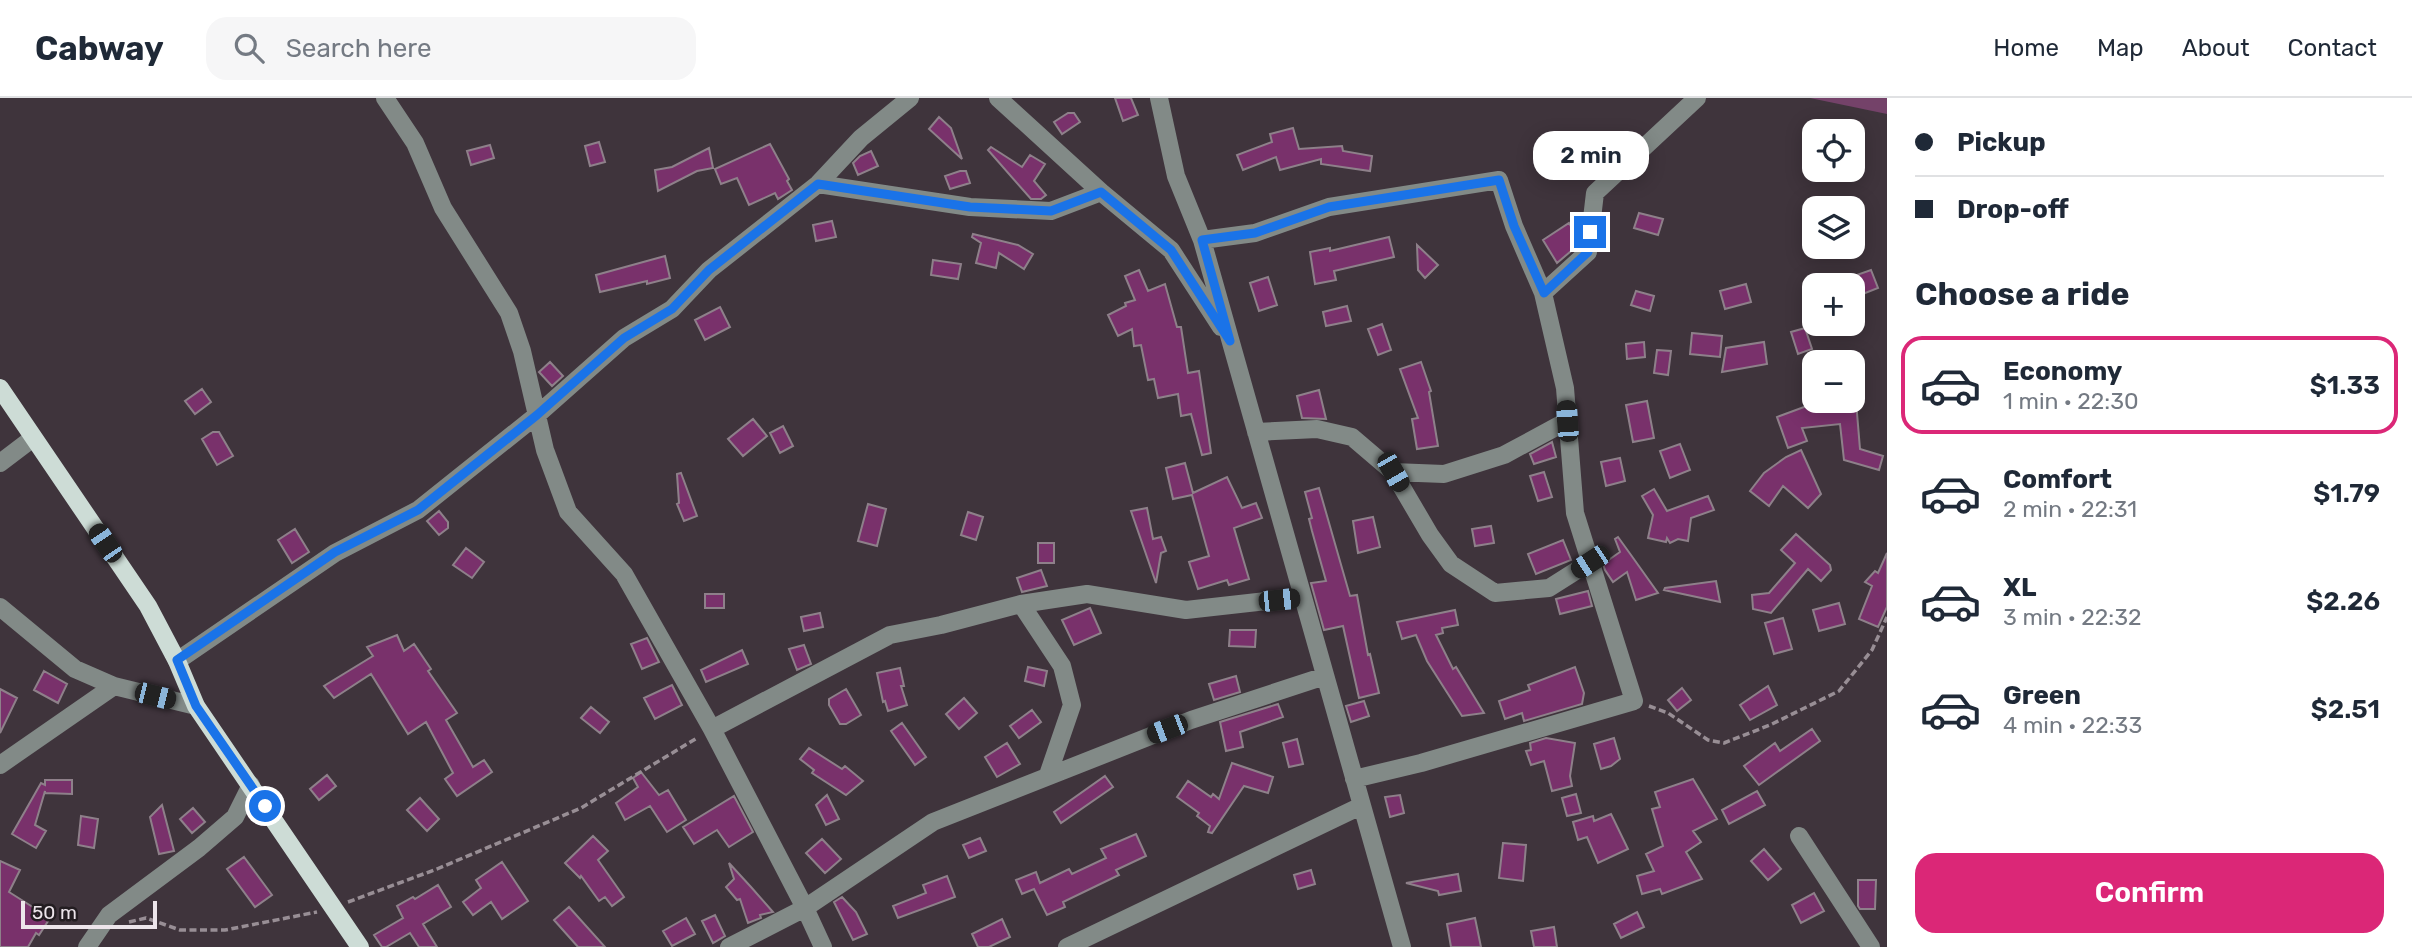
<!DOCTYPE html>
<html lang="en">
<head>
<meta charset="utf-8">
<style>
	body { margin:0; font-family:Rubik,sans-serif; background:#f6f6f7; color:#1f2937; height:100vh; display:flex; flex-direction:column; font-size:26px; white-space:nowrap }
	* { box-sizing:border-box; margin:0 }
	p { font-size:23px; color:#747a83 }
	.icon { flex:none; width:38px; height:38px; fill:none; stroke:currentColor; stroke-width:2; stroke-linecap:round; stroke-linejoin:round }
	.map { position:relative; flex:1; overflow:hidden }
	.details { display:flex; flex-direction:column; background:#fff; width:525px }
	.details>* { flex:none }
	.top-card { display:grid; align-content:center; height:154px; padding:0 28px; background:#fff }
	.tools { position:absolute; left:1802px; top:21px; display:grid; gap:14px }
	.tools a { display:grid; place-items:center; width:63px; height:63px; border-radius:14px; background:#fff; box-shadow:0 4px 18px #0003; font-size:35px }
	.scale { position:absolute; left:21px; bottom:18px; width:136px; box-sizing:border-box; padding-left:7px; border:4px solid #ede5eb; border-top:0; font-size:19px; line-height:24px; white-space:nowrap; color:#ede5eb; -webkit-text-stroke:5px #231d21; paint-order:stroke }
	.end { position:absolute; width:32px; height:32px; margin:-16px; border:9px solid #1a73e8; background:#fff; box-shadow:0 0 0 4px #fff }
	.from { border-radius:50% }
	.bubble { position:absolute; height:49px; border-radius:21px; background:#fff; box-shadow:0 4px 18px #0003; font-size:23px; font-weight:600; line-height:49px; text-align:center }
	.car { position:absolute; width:21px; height:42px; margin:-21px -10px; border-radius:9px; box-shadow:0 0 5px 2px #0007; background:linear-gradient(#222 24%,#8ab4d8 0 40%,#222 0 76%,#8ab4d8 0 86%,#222 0) }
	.top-card b { display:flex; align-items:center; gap:24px; height:66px; font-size:26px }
	.top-card b+b { border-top:2px solid #e0e1e3 }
	.top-card i { width:18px; height:18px; background:#1f2937 }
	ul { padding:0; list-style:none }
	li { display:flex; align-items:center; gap:21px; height:98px; margin:0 14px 10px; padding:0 14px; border:4px solid transparent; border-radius:21px }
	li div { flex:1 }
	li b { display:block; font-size:26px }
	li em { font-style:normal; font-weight:600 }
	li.selected { border-color:#db2777 }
	li>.icon { width:63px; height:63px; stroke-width:1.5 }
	h2 { padding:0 28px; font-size:32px; line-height:84px }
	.action { display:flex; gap:14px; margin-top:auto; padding:14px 28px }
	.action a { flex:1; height:80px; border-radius:21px; background:#db2777; color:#fff; font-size:28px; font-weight:600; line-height:80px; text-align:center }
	header { display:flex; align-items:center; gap:42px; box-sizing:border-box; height:98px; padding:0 35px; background:#fff; border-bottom:2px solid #e0e1e3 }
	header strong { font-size:33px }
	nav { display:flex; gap:38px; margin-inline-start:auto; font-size:24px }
	.search { width:490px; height:63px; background:#f6f6f7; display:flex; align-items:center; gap:18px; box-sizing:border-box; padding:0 24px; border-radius:21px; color:#747a83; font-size:26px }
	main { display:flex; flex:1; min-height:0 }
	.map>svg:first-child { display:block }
	.green { fill:#744269 }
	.building { fill:#79316b; stroke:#8e808a; stroke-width:2 }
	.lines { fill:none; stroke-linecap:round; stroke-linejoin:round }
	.path { stroke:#988e95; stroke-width:3.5; stroke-dasharray:7 3.5; stroke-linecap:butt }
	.minor { stroke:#828a87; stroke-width:18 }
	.major { stroke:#cddcd6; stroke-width:18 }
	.route { stroke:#1a73e8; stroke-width:9 }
</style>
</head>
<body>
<header>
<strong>Cabway</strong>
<div class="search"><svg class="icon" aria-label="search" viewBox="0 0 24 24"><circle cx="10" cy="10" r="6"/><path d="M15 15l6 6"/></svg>Search here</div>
<nav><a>Home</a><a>Map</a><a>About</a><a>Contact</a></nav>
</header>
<main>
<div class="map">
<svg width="1887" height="849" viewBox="0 0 1887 849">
	<rect width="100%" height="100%" fill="#3f343c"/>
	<path class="green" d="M1810,0H1887V16Z"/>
	<path class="building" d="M1115,0H1131L1138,17L1123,23Z
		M1068,15H1074L1080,24L1062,36L1054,24Z
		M939,19L951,30L962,61L929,31Z
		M1293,30L1299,51L1342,48L1343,53L1372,58L1370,73L1321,66V61L1280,72L1276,59L1243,72L1237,57L1272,44L1270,36Z
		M599,44L605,64L590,68L585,48Z
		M770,46L789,81L787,83L792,92L778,101L775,95L749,107L737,80L721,86L715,71Z
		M490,47L494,60L471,67L467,53Z
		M991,49L1022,69L1030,57L1045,66L1034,83L1046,97L1041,101H1031L988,52Z
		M709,50L713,70L697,73L658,93L655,72L672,69Z
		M871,53L878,68L858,77L853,65L860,58Z
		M960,73H966L970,85L950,91L945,78Z
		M1639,115L1663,121L1658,137L1634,130Z
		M832,123L836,139L816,143L813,127Z
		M1569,125L1578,140L1577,148L1557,165L1543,142Z
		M973,136L1018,147L1033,156L1024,171L999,155L996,170L976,165L981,145L972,139Z
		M1389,139L1394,159L1334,173L1336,182L1315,186L1310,154L1330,150V153Z
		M1417,147L1438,167L1425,180L1418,172Z
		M665,158L670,180L647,186V183L600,194L596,177Z
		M933,162L961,166L958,181L931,177Z
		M1139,172L1148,193L1165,186L1177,229H1181L1188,275L1199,273L1211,355L1202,357L1191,316L1181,318L1178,296L1158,300L1154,281L1148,282L1141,247L1134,248L1132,231L1118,238L1108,217L1126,208L1125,205L1135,202L1125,178Z
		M1871,172L1878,190L1855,199L1853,187H1851L1848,180Z
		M1268,179L1277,207L1259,213L1250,185Z
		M1746,186L1751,204L1725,211L1720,193Z
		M1636,193L1654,198L1650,213L1631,207Z
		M1347,208L1351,223L1326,228L1323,214Z
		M720,209L730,229L705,242L695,222Z
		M1382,226L1391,252L1378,257L1368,231Z
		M1805,230L1812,251L1798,256L1791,234Z
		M1692,235L1722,238L1720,259L1690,256Z
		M1644,244L1645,259L1627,261L1626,246Z
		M1764,244L1767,266L1722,274L1726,250Z
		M1657,252L1671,253L1668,277L1654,275Z
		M550,264L563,278L552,288L539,274Z
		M1421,264L1431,293L1429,294L1438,348L1417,351L1412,321L1418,320L1400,271Z
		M202,291L211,304L195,316L185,303Z
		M1319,292L1326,321L1302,320L1297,298Z
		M1647,303L1654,340L1633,344L1626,307Z
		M1840,303H1856L1860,351L1883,358L1879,372L1844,362L1840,326L1802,330L1807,343L1788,350L1777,319L1804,309L1840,305Z
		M753,321L767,338L743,358L728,341Z
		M783,328L793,348L780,355L770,335Z
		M213,334H219L233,358L217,367L202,341Z
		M1552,344L1556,359L1534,366L1530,356Z
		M1680,346L1690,372L1670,380L1660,353Z
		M1801,352L1821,396L1808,410L1783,388L1769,408L1750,393L1764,375L1786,359Z
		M1620,360L1625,383L1606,388L1601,364Z
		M1185,365L1193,395L1227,379L1242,410L1256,405L1262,420L1234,430L1249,481L1229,487L1227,482L1198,491L1189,464L1209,458L1192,397L1173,401L1166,370Z
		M1544,374L1552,399L1538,403L1530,378Z
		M681,375L697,418L684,423L677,406L679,405L677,376Z
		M1319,390L1350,498L1357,497L1368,557L1370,556L1379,595L1359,600L1343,528L1324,532L1311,485L1326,483L1312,433L1309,421L1312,420L1305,394Z
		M1654,391L1667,413L1708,398L1714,412L1691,420L1688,443L1678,441L1670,445L1667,440L1666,444L1648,440L1653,417L1642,398Z
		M868,406L886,411L877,448L858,443Z
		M1147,410L1153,441L1161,439L1166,453L1161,455L1156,485L1131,413Z
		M439,413L448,424V430L439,437L427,423Z
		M968,414L983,419L976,442L961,437Z
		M1373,419L1380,449L1358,455L1353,423Z
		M1491,428L1494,445L1475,448L1472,431Z
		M295,431L309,454L292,465L278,442Z
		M1796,436L1830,467L1831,472L1821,483L1808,471L1771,515L1753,511L1752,497L1769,495L1795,465L1781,452Z
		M1618,439L1631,457L1658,495L1636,502L1627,474L1613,484L1605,472L1603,466L1620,454L1615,441Z
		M1563,442L1571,462L1536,476L1528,456Z
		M1038,445H1054V465H1038Z
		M466,450L484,464L472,480L453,467Z
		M1887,455V509L1878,529L1859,521L1872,488L1865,484L1875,473L1878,475Z
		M1041,472L1047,488L1022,494L1017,480Z
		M1716,483L1720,504L1664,492L1665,490Z
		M1588,493L1592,508L1560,516L1556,501Z
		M705,496H724V510H705Z
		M1839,505L1845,526L1819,533L1813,512Z
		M1090,510L1101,535L1074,547L1062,522Z
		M1455,512L1458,527L1442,530L1443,535L1436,537L1453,571L1456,569L1484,615L1462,618L1427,563L1416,537L1402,541L1397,524Z
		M820,515L823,529L804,533L801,519Z
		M1783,520L1792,551L1774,556L1765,525Z
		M1230,532H1256L1255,549L1229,548Z
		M397,537L404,553L414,546L431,571L428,573L457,615L446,622L473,669L484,662L492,674L457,698L445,681L453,675L426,624L408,636L371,576L334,600L324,588L373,558L367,549Z
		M647,540L659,564L642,571L631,546Z
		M804,547L811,566L797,572L789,551Z
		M742,552L748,566L706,584L701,572Z
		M1028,569L1047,573L1044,588L1025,583Z
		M1575,569L1584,595L1582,606L1524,623L1522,615L1505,621L1499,603L1530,592L1528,587Z
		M900,570L904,588H901L907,607L888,613L885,603L883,604L877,575Z
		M44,573L67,586L58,605L34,592Z
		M1236,578L1240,594L1214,602L1209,586Z
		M672,587L682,607L655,621L644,600Z
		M1768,588L1777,607L1750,622L1740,607Z
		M1682,590L1691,602L1677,613L1668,602Z
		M0,591L17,600L0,635Z
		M846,591L861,617L846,626H840L829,607V601Z
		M964,600L977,615L959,631L946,616Z
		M1364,603L1369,618L1351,624L1346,608Z
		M1278,606L1283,619L1240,634L1243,649L1226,653L1220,624Z
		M591,609L609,624L600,635L581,620Z
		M1032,612L1041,624L1019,640L1010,628Z
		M902,625L926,659L915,667L891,633Z
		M1812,631L1820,643L1759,687L1744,668L1775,645L1780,653Z
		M1546,640L1575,645L1570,678L1572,688L1552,693L1544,663L1531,667L1526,653L1531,652L1530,645Z
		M1614,640L1620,661L1611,668L1601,671L1594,646Z
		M1297,641L1303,666L1289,669L1283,645Z
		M1007,645L1020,666L997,679L985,659Z
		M809,650L842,671L845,668L863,683L846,697L812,675L814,672L800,661Z
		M1232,665L1273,679L1268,695L1244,688L1212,735L1208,734L1210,728L1197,718L1199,715L1177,699L1188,683L1211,699L1213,696L1219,701Z
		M641,674L659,697L668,692L686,722L667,734L650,708L625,722L616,705L638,689L633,680Z
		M327,677L336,688L319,702L310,691Z
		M1105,678L1113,689L1061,725L1054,714Z
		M1693,681L1717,721L1693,733L1701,744L1686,754L1702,781L1662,796L1660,791L1642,796L1637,778L1654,773L1646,756L1663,748L1652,711L1660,709L1655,694Z
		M45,682H72V696L45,695V693L35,727L46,733L36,750L12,736L41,685L45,687Z
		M1757,693L1765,707L1729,726L1722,712Z
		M1576,696L1581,715L1567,718L1562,700Z
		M827,697L839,721L826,727L816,707Z
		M1400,697L1404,715L1390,719L1385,699Z
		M734,698L753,734L729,749L717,732L694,746L683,729Z
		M420,700L439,721L427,733L407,712Z
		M162,707L174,753L159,756L150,719Z
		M193,710L205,724L192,735L180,721Z
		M1611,716L1628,751L1598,765L1587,739L1578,742L1573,724L1593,718L1594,723Z
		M81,718L98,721L94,750L78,747Z
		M1136,736L1146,758L1116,772L1119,777L1063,804L1065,809L1047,817L1034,791L1022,796L1016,782L1036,774L1040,785L1069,771L1072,776L1106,760L1101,751Z
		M593,738L608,753L598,762L624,799L612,808L605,799L599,803L581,778L580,780L565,765Z
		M980,740L986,753L969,760L963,747Z
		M822,741L841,761L825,775L806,755Z
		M1503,745L1526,747L1523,783L1499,780Z
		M1764,751L1781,771L1768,782L1751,763Z
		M244,759L272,797L255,809L227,771Z
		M0,763L20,772L9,794L50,820L39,837L36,835L28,849H0Z
		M502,764L528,803L502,821L491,804L473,817L463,804L481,790L476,782Z
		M729,765L751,789L773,814L760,817L761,820L748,825L740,801L737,802L726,789L734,781Z
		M1311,772L1315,786L1298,791L1294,777Z
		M1458,776L1461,793L1439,797L1438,793L1406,785Z
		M947,778L955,799L898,820L893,808L926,795L923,787Z
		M1858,782H1876L1875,811H1860L1858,808Z
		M438,787L451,809L423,826L437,849H419L410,835L386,849H382L374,837L403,820L397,808L413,799L415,801Z
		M1814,795L1824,813L1801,825L1792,807Z
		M842,799L856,814L867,836L853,842L834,804Z
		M569,809L605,849H578L554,822Z
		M1637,814L1644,829L1621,840L1614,826Z
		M715,817L725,838L713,845L702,823Z
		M686,820L695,836L672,848L663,833Z
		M1475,820L1481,849H1451L1447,826Z
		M1002,821L1010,839L989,849H978L972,836Z
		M1554,829L1557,849H1534L1531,833Z"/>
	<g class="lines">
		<path class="path" d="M1649,608L1668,615L1708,642L1724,645L1770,627L1839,593L1872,552L1887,519
			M348,804L437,771L581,710L697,640
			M129,824L146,820L180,832H225L317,814"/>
		<path class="minor" d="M385,0L415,45L443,110L509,215L522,253L545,352L568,414L624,476L712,631L805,810L823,849
			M998,0L1101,94L1171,152L1221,229
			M1159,0L1176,78L1202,142L1402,849
			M818,86L970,109L1051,113L1101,94
			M1202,142L1255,135L1329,109L1499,82L1514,128L1543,195L1565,290L1575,415L1634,603L1421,665L1354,681
			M1543,195L1588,154L1595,95L1697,0
			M1256,334L1317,331L1352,339L1393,374L1444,376L1504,357L1567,323
			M0,365L33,340
			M1393,374L1430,437L1451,466L1495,495L1549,490L1590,464
			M1021,506L1062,568L1072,607L1048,677
			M0,509L75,571L114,588L196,608
			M177,563L335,455L418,412L537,317L624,240L672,211L709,172L818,86L861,40L910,0
			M712,631L890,537L941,527L1021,506L1087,496L1186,512L1302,499
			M0,667L114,588
			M1799,738L1871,849
			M87,849L109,817L199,750L235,719L251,687
			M729,849L805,810L933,724L1191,622L1325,578
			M1067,849L1361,708"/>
		<path class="major" d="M0,290L148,508L177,563L196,608L360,849"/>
	</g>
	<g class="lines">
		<path class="route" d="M265,708L196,608L177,562L335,454L418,412L537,317L624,240L672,211L709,172L818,86L970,109L1051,113L1101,94L1171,152L1230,243L1202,142L1255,135L1329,109L1499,82L1514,128L1544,195L1588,154L1590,134"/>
	</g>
</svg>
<div class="tools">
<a><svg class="icon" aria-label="locate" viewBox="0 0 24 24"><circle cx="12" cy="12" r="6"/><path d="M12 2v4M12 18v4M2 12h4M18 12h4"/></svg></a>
<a><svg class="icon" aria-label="layers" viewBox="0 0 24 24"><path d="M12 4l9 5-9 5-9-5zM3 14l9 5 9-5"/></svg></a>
<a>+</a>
<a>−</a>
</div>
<div class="scale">50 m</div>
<i class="end from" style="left:265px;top:708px"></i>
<i class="end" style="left:1590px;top:134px"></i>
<div class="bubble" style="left:1533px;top:33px;width:116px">2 min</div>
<i class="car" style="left:1567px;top:323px;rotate:356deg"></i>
<i class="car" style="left:1393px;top:374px;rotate:150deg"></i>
<i class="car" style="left:105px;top:445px;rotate:326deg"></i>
<i class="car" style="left:1590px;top:464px;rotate:237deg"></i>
<i class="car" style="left:1279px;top:502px;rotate:84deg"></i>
<i class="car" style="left:155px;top:598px;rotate:104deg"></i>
<i class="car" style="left:1167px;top:631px;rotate:249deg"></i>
</div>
<section class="details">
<div class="top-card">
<b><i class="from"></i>Pickup</b>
<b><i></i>Drop-off</b>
</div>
<h2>Choose a ride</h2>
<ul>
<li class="selected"><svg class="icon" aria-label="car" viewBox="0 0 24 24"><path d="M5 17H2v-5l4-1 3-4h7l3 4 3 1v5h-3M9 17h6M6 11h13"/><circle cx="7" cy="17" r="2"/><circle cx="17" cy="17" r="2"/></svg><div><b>Economy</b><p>1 min · 22:30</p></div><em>$1.33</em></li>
<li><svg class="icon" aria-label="car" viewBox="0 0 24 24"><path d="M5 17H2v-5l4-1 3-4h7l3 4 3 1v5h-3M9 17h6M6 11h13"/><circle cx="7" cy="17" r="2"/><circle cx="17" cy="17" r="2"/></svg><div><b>Comfort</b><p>2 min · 22:31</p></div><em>$1.79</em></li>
<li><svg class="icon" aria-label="car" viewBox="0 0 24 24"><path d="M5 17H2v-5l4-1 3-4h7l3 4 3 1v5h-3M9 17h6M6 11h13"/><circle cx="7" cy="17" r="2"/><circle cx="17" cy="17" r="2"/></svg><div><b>XL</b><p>3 min · 22:32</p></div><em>$2.26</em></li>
<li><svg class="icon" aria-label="car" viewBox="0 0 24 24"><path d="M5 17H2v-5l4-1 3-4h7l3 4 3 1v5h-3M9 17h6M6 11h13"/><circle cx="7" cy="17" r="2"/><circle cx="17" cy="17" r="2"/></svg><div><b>Green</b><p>4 min · 22:33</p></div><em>$2.51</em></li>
</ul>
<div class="action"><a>Confirm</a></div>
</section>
</main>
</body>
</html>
